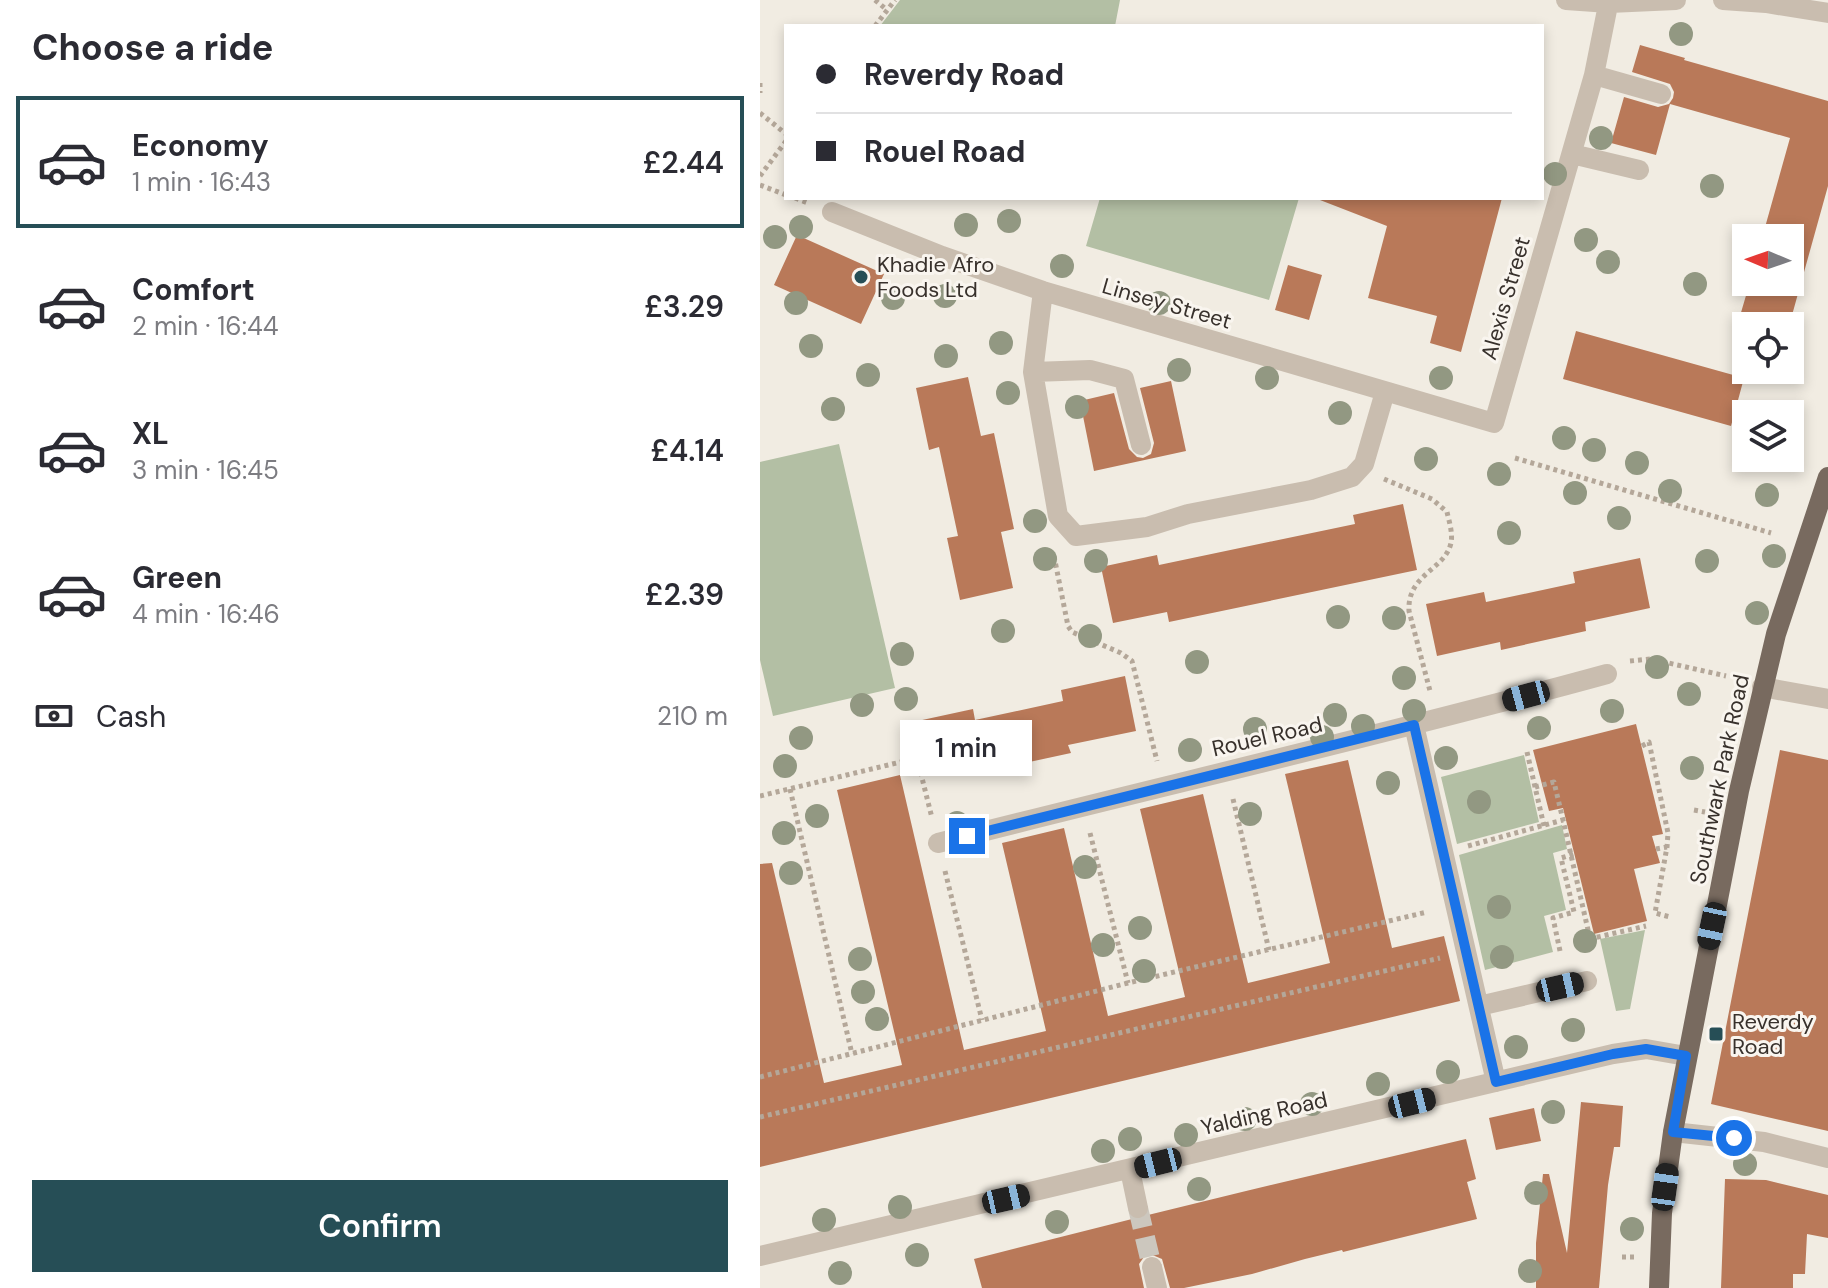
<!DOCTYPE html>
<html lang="en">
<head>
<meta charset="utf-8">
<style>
	body { margin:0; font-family:"DM Sans",sans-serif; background:#f2f2f3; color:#2b2b33; height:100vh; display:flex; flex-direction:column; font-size:30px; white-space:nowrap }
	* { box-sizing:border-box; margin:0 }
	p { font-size:26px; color:#7c7c81 }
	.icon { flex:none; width:44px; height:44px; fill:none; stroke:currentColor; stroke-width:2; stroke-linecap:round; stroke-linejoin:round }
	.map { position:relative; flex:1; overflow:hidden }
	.details { display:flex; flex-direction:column; background:#fff; width:760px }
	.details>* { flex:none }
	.hud { position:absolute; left:24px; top:24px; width:760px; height:176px; border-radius:0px; box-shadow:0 4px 12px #0003; display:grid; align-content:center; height:176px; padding:0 32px; background:#fff }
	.needle { width:52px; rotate:272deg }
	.fabs { position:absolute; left:972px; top:224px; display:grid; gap:16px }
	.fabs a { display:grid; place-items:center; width:72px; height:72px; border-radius:0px; background:#fff; box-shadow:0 4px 12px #0003; font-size:40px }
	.end { position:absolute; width:36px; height:36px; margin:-18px; border:10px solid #1a73e8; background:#fff; box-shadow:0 0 0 4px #fff }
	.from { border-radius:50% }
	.bubble { position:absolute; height:56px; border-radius:0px; background:#fff; box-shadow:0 4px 12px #0003; font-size:26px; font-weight:600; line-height:56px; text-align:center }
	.car { position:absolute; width:24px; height:48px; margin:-24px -12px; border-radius:10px; box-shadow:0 0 6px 2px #0007; background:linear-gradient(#222 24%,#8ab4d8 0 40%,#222 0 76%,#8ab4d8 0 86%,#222 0) }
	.hud b { display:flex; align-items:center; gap:28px; height:76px; font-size:30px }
	.hud b+b { border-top:2px solid #e1e1e2 }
	.hud i { width:20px; height:20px; background:#2b2b33 }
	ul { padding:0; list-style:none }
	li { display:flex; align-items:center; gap:24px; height:132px; margin:0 16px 12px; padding:0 16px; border:4px solid transparent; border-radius:0px }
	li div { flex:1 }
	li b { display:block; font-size:30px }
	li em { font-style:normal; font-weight:600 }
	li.current { border-color:#264e56 }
	li>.icon { width:72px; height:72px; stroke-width:1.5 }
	h2 { padding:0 32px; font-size:36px; line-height:96px }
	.pay { display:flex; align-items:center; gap:20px; height:88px; padding:0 32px; font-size:30px }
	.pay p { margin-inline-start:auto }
	.cta { display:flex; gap:16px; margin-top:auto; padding:16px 32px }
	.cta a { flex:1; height:92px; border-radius:0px; background:#264e56; color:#fff; font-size:32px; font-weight:600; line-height:92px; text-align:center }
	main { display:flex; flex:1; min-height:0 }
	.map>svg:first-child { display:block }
	.green { fill:#b3bfa4 }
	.building { fill:#b97959 }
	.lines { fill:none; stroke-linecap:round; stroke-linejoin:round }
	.minor-tunnel { stroke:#ccc7be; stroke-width:20; stroke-dasharray:20 10; stroke-linecap:butt }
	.path { stroke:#b4a799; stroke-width:5; stroke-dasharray:4 4; stroke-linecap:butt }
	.minor { stroke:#c9bdaf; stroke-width:20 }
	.major { stroke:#786a5f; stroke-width:20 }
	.tree { fill:#929882 }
	.route { stroke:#1a73e8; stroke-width:10 }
	.poi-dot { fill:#264e56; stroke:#f9f5ef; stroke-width:3 }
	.labels { text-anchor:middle; stroke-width:6; stroke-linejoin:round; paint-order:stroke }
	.poi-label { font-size:22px; fill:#38312c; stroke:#f9f5ef; text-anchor:start }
	.street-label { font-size:22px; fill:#38312c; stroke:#f9f5ef }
</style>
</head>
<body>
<main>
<section class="details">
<h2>Choose a ride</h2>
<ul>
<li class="current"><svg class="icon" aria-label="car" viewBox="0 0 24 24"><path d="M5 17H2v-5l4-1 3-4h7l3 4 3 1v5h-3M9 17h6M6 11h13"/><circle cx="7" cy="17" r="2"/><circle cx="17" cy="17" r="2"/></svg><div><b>Economy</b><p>1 min · 16:43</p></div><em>£2.44</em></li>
<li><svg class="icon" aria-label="car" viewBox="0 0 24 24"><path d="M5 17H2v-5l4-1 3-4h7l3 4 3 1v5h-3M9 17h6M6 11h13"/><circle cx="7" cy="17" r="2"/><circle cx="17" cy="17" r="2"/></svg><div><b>Comfort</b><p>2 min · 16:44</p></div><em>£3.29</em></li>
<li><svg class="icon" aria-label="car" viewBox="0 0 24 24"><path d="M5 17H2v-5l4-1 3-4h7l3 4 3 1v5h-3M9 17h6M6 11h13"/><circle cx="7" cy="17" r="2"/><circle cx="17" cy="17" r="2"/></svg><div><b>XL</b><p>3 min · 16:45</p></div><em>£4.14</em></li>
<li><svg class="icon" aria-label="car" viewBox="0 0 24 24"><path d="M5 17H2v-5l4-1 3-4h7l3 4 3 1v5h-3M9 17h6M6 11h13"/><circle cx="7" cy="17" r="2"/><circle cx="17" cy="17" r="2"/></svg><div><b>Green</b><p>4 min · 16:46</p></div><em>£2.39</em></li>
</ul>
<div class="pay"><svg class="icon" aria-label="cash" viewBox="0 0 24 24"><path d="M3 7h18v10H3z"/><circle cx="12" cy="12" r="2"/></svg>Cash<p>210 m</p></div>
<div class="cta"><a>Confirm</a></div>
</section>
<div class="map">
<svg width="1068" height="1288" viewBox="0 0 1068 1288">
	<rect width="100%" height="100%" fill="#f1ece2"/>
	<path class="green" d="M140,0H360L355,26H120Z
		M340,198H539L509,300L326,246Z
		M79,444L135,688L13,716L0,660V462Z
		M764,755L779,822L697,844L681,777Z
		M802,825L807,849L793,853L806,910L784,916L793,952L725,970L699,855Z
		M885,930L870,1009L856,1011L840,939Z"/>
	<path class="building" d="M880,45L925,58L924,60L1068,101V186L1029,326H977L990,282H1030V238H1002L1030,138L910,104L896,155L851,143L864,97L898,107L909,104L913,98L914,92L910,84L872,72Z
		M561,198H742L701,352L670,343L677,316L608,298L627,226L560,200Z
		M37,235L124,274L101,324L14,285Z
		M528,265L562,275L549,320L515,310Z
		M816,331L984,378L971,426L803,379Z
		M208,377L221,436L234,433L254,529L241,532L253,588L200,600L187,538L198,536L179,447L169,450L156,388Z
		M411,381L426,451L334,471L320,401L354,393L369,449L377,457L383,458L391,454L394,443L380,388Z
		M643,504L657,570L409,622L407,612L353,623L341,567L397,555L399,565L595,524L593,515Z
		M880,558L890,608L825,622L826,631L741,650L740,642L677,656L666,604L724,592L726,602L815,583L813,572Z
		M365,676L376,731L308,745L311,753L223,772L221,763L164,776L153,722L213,709L215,720L303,701L301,690Z
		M876,724L903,834L892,836L900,863L874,869L887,921L834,934L803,808L789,811L773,750Z
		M1020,750L1068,760V1131L951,1104Z
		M588,760L632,948L684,936L700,1001L0,1167V864L12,863L64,1083L142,1065L77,790L140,775L204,1050L286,1031L242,843L304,828L348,1016L425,997L380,809L443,794L488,983L570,963L525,774Z
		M821,1102L863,1106L860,1147H854L848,1185L839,1288H776V1243L783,1174H789L807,1253Z
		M774,1108L781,1141L736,1150L729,1118Z
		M706,1139L716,1179L707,1182L717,1219L583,1252L582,1250L545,1259L492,1274L424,1288H410L402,1259L390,1254L384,1257L379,1264L384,1288H222L214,1259L372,1219L381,1220L388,1215L486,1191Z
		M965,1179L1006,1180L1068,1195V1238L1047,1234L1045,1274H1033V1288H961Z"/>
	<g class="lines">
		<path class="minor-tunnel" d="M378,1208L392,1267"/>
		<path class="path" d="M115,0L127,10
			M115,26L135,0
			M0,83V93
			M0,113L26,134
			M0,176L26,141
			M0,185L26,195
			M35,198L48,203
			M755,458L1011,533
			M624,479L672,499L687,512C689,521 693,533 691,543C685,570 647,574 649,611L670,691
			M294,556L308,626L312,632L361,653L372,661L397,761
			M870,661L891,659L966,676
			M882,746L889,742L908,833L907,847
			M767,752L784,826
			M775,787L794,782L803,820
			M30,789L92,1054
			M0,796L157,758L172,818
			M473,799L509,950
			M934,810L945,812
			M330,833L368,983
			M708,846L803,820L831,943
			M896,849L907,847L895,913L910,917
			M185,871L222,1020
			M829,939L886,926
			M800,951L793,918L814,912L801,858L814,854
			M0,1077L368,983L667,912
			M0,1117L680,958
			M862,1257H875"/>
		<path class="minor" d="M806,0L849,3L916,0
			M963,0L1006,3L1068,13
			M834,75L901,94
			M812,154L879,170
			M72,212L182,256L283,291L734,423L834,75L849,0
			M283,291L273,372L298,516L316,536L387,527L428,514L551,490L592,477L604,464L625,392
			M273,372L330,370L364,379L381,445
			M1002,687L1068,699
			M654,725L736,1082
			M178,843C401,786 625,735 847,674
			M719,1006L827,981
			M913,1132L1004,1142L1068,1158
			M370,1170L378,1208
			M0,1256L853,1054L886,1049L926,1056
			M392,1267L397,1288"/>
		<path class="major" d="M899,1288L902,1213L913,1132L979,791L1016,634L1068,477"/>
	</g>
	<g class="tree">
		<circle cx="921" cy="34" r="12"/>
		<circle cx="841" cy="138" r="12"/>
		<circle cx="795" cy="174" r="12"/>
		<circle cx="952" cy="186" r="12"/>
		<circle cx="249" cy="221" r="12"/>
		<circle cx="206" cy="225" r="12"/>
		<circle cx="41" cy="227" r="12"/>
		<circle cx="15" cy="237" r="12"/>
		<circle cx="826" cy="240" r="12"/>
		<circle cx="848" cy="262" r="12"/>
		<circle cx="302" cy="266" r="12"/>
		<circle cx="935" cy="284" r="12"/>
		<circle cx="185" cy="296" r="12"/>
		<circle cx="133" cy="298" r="12"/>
		<circle cx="36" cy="303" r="12"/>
		<circle cx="399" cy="303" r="12"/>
		<circle cx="241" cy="343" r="12"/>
		<circle cx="51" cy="346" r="12"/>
		<circle cx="186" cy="356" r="12"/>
		<circle cx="419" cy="370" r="12"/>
		<circle cx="108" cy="375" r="12"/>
		<circle cx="507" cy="378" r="12"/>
		<circle cx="681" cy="378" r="12"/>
		<circle cx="248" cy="393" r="12"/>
		<circle cx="317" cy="407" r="12"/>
		<circle cx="73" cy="409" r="12"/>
		<circle cx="580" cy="413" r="12"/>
		<circle cx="804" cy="438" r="12"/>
		<circle cx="834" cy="450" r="12"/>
		<circle cx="666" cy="459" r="12"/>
		<circle cx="877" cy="463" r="12"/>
		<circle cx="739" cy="474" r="12"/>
		<circle cx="910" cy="491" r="12"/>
		<circle cx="815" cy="493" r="12"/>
		<circle cx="1007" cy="495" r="12"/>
		<circle cx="859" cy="518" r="12"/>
		<circle cx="275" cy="521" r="12"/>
		<circle cx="749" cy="533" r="12"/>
		<circle cx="1014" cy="556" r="12"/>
		<circle cx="285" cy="559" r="12"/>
		<circle cx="336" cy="561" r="12"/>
		<circle cx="947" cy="561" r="12"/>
		<circle cx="997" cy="613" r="12"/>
		<circle cx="578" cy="617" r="12"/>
		<circle cx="634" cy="618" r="12"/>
		<circle cx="243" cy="631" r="12"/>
		<circle cx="330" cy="636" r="12"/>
		<circle cx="142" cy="654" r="12"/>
		<circle cx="437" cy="662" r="12"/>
		<circle cx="897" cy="667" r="12"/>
		<circle cx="644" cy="678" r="12"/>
		<circle cx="929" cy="694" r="12"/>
		<circle cx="146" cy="699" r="12"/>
		<circle cx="102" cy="705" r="12"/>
		<circle cx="654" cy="711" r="12"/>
		<circle cx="852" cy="711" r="12"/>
		<circle cx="575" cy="715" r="12"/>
		<circle cx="603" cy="726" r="12"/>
		<circle cx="779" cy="728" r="12"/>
		<circle cx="495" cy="729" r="12"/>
		<circle cx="562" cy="737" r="12"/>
		<circle cx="41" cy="738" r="12"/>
		<circle cx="430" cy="750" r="12"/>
		<circle cx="686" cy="758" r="12"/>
		<circle cx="25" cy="766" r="12"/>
		<circle cx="932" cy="768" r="12"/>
		<circle cx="628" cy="783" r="12"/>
		<circle cx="719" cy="802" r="12"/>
		<circle cx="490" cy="814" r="12"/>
		<circle cx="57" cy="816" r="12"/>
		<circle cx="197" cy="823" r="12"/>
		<circle cx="24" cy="833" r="12"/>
		<circle cx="325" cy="867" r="12"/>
		<circle cx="31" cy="873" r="12"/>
		<circle cx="739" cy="907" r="12"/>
		<circle cx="380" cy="928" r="12"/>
		<circle cx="825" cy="941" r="12"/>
		<circle cx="343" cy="945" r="12"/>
		<circle cx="742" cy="957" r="12"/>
		<circle cx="100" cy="959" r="12"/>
		<circle cx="384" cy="971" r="12"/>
		<circle cx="103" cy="992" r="12"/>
		<circle cx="117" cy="1019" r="12"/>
		<circle cx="813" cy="1030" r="12"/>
		<circle cx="756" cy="1047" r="12"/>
		<circle cx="688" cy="1072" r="12"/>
		<circle cx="618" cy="1084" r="12"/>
		<circle cx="552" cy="1104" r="12"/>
		<circle cx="793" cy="1112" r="12"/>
		<circle cx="485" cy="1119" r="12"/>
		<circle cx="426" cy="1135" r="12"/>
		<circle cx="370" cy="1139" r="12"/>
		<circle cx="343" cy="1151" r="12"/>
		<circle cx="985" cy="1164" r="12"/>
		<circle cx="439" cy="1189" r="12"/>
		<circle cx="776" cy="1193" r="12"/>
		<circle cx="140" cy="1207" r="12"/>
		<circle cx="64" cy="1220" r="12"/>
		<circle cx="297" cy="1222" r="12"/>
		<circle cx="872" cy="1229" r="12"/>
		<circle cx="157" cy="1255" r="12"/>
		<circle cx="770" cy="1271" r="12"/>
		<circle cx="80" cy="1273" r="12"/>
	</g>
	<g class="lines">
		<path class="route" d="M207,836L654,725L736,1082L853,1054L886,1049L926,1056L913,1132L974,1138"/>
	</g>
	<g class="poi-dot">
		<circle cx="101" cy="277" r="8"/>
		<rect x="948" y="1026" width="16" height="16" rx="4"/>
	</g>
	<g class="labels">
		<g class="poi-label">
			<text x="117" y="272">Khadie Afro<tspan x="117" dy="25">Foods Ltd</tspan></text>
			<text x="972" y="1029">Reverdy<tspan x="972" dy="25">Road</tspan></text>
		</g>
		<g class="street-label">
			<text transform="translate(745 298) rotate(-74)" y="8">Alexis Street</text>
			<text transform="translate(407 303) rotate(16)" y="8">Linsey Street</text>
			<text transform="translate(507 736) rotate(-13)" y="8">Rouel Road</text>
			<text transform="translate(959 779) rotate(-78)" y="8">Southwark Park Road</text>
			<text transform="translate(504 1113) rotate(-13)" y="8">Yalding Road</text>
		</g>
	</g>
</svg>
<div class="fabs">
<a><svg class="needle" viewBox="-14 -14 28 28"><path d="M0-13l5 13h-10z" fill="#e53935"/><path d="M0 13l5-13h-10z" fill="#7c7c81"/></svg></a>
<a><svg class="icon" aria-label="locate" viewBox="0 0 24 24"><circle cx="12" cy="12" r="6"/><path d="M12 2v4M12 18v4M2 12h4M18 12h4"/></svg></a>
<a><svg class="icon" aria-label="layers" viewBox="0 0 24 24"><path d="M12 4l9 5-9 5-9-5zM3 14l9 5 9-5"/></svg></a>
</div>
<i class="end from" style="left:974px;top:1138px"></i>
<i class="end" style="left:207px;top:836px"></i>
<div class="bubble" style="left:140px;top:720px;width:132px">1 min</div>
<i class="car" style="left:766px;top:696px;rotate:255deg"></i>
<i class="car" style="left:952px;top:926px;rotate:192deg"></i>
<i class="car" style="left:800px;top:987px;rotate:77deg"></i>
<i class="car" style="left:652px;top:1103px;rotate:76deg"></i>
<i class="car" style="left:398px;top:1163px;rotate:256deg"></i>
<i class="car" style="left:905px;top:1187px;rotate:8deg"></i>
<i class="car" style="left:246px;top:1199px;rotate:77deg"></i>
<div class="hud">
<b><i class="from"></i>Reverdy Road</b>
<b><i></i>Rouel Road</b>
</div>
</div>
</main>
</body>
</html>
